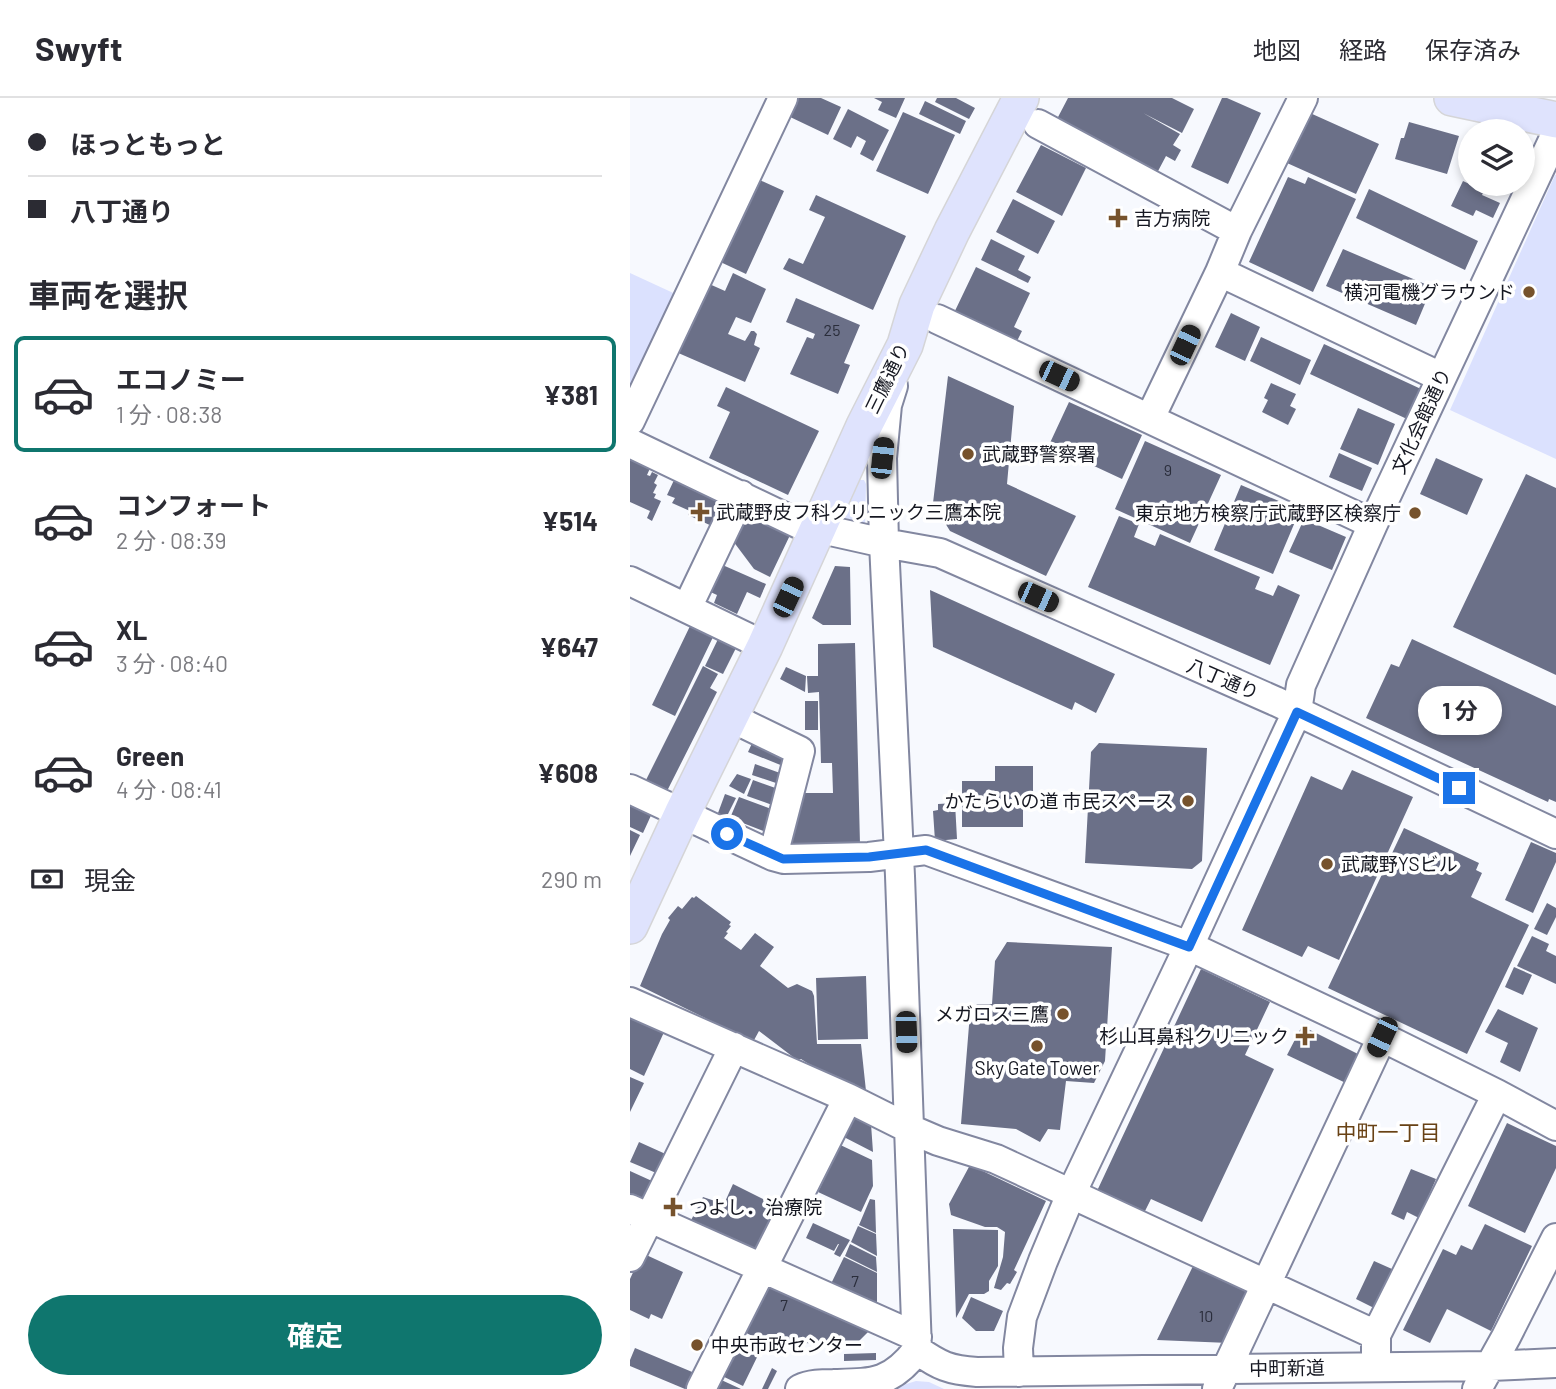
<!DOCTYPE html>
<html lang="ja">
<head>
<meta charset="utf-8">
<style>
	body { margin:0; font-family:Barlow,"Noto Sans JP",sans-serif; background:#f2f2f3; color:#2b2b33; height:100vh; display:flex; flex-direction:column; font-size:26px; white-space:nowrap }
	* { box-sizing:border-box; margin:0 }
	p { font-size:23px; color:#7c7c81 }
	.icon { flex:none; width:38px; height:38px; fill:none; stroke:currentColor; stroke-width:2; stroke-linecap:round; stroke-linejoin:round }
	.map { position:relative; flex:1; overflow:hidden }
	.details { display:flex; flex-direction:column; background:#fff; width:630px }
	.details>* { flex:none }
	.top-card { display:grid; align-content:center; height:154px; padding:0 28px; background:#fff }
	.controls { position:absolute; left:828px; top:21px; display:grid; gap:14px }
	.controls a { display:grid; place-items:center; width:77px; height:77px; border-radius:50%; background:#fff; box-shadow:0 4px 10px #0003; font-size:35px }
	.end { position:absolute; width:32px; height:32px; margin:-16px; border:9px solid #1a73e8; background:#fff; box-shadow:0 0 0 4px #fff }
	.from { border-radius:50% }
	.bubble { position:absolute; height:49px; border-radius:24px; background:#fff; box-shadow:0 4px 10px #0003; font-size:23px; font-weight:700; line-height:49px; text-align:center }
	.car { position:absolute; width:21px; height:42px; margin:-21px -10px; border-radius:9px; box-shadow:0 0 5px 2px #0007; background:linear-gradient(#222 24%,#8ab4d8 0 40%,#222 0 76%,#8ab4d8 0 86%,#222 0) }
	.top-card b { display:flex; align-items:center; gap:24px; height:66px; font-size:26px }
	.top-card b+b { border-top:2px solid #e1e1e2 }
	.top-card i { width:18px; height:18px; background:#2b2b33 }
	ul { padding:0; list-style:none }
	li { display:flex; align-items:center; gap:21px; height:116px; margin:0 14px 10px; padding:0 14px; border:4px solid transparent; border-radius:10px }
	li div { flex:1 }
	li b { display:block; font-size:26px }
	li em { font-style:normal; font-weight:700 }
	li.on { border-color:#0f766e }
	li>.icon { width:63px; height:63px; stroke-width:1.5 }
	h2 { padding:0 28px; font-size:32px; line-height:84px }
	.pay { display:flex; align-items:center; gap:18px; height:77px; padding:0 28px; font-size:26px }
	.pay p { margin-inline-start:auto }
	.primary-button { display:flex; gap:14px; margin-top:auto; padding:14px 28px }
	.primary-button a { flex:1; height:80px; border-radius:42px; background:#0f766e; color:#fff; font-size:28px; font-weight:700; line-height:80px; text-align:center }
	header { display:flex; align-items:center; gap:42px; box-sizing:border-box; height:98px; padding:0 35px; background:#fff; border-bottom:2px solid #e1e1e2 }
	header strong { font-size:33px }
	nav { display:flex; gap:38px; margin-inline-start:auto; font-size:24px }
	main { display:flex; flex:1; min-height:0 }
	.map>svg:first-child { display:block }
	.green { fill:#dbe1fe }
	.building { fill:#6b7088 }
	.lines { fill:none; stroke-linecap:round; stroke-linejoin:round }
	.minor-casing { stroke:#8287a0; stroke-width:32 }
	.major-casing { stroke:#d5d5d7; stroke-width:38 }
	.minor { stroke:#fff; stroke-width:28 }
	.major { stroke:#dfe3fd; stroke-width:35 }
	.route { stroke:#1a73e8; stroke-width:9 }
	.poi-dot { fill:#76522c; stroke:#fff; stroke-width:2.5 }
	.labels { text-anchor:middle; stroke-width:7; stroke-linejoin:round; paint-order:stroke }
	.number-label { font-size:16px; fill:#2a2d3b }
	.poi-label { font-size:19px; fill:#151721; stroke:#fff; text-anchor:start }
	.street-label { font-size:19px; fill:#151721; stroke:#fff }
	.neighbourhood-label { font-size:21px; fill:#694215; stroke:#fff }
</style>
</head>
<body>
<header>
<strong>Swyft</strong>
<nav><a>地図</a><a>経路</a><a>保存済み</a></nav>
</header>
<main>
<section class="details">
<div class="top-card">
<b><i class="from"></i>ほっともっと</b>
<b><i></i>八丁通り</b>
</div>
<h2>車両を選択</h2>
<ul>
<li class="on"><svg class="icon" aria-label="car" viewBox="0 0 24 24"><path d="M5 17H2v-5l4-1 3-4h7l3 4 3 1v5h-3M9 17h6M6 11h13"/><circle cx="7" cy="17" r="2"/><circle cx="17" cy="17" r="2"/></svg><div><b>エコノミー</b><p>1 分 · 08:38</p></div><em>¥381</em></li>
<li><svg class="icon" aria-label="car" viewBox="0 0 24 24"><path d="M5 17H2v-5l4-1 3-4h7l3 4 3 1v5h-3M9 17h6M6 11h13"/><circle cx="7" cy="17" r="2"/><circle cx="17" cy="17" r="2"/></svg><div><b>コンフォート</b><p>2 分 · 08:39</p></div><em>¥514</em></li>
<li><svg class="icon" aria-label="car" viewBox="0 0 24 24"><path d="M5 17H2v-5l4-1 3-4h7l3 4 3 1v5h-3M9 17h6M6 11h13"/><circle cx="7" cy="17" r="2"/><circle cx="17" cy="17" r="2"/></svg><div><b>XL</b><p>3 分 · 08:40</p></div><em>¥647</em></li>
<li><svg class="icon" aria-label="car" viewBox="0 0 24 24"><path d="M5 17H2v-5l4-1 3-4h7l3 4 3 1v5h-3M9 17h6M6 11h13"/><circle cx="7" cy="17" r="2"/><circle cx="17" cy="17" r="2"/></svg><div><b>Green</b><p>4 分 · 08:41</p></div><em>¥608</em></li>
</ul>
<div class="pay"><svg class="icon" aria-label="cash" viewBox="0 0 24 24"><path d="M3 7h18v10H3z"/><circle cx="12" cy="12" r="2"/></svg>現金<p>290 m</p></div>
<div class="primary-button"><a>確定</a></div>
</section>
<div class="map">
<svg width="926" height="1291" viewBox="0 0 926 1291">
	<rect width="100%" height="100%" fill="#f7f9fe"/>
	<path class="green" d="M925,77H926V361L820,312Z
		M0,175L52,199L0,307Z
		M230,382H234L236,386L235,426L215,420V416Z
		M286,1283L299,1284L314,1291H268L273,1287Z"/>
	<path class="building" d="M159,0H191L211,9L198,37L158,18Z
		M244,0H275L266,20L248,12L252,4Z
		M307,0H326L345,10L339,21L305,4Z
		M438,0H542L564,11L552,35L513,15L550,36L543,47L551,52L545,63L536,58L527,75L427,21Z
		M592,0H597L631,15L598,86L561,69Z
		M295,3L336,23L330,36L289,16Z
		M218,11L259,32L243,63L230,56L236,43L227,38L221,50L203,41Z
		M273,14L325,37L298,96L246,73Z
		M680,15L749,46L726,96L657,65Z
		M779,24L829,38L817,76L765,61L771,40H774Z
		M411,47L456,70L432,118L386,94Z
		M123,79L154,93L116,176L84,161Z
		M658,79L675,86L678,79L726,101L683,194L619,164Z
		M833,83L854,93L852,97L870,105L863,120L846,112L843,118L821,108Z
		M864,86H882L881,91Z
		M739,91L848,143L835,172L726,120Z
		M186,97L276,138L243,212L153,171L159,160L173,166L195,119L179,112Z
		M383,101L425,123L408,156L366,134Z
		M361,141L395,158L388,172L401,179L398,185L351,162Z
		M713,151L802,189L786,227L696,188Z
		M346,169L400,195L384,229L392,233L385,247L323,217Z
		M103,175L136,191L121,225L106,219L98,236L115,243L121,233H124L127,236L124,247L130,250L115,284L46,254L77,185L95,193Z
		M166,200L230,227L214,265L220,267L208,296L160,276L177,239L183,241L185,236L156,224Z
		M601,215L630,229L615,263L585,249Z
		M631,239L681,262L670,287L620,263Z
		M694,246L791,291L777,321L680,276Z
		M318,278L384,308L377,386L446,418L416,478L320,433L303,405Z
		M641,285L666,296L660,308L666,311L658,327L632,314L638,302L634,300Z
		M96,289L189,333L158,397L79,360L100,314L87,308Z
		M439,304L512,337L492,381L419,347Z
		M728,310L765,326L748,367L710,351Z
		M515,343L591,377L560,445L485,411Z
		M709,355L742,370L732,393L699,379Z
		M0,358L21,368L17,377L20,378L22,374L28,377L24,385L27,387L23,395L26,396L24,400L31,403L22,423L17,420L20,413L0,404Z
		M806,360L853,381L837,417L790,396Z
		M896,376L926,390V577L823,529Z
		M45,380L96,404L84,429L58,417L60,413L42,405L45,400L37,397Z
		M611,387L670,412L643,476L584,452Z
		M113,413L162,433L140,479L124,471L100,439Z
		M489,418L509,426L504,439L525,448L530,436L630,479L625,491L643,498L648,487L670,497L640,567L458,489Z
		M674,421L716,439L702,472L659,454Z
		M88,465L136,486L130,500L117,494L107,516L84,505L87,497L76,492Z
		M205,468L220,469L221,527H193L182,520Z
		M300,492L485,576L466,615L445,604L442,612L303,549Z
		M61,526L84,537L45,618L22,607Z
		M90,537L108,546L93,576L75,568Z
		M782,541L926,608V704L919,701L918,704L736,620L761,566L769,569Z
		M225,545L230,746L160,747L167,695H203L202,665H191L189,594L178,595L177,578H188V546Z
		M73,568L88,576L80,590L87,594L34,699L13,688Z
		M156,569L176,578L175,594L150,581Z
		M175,603H188V632H175Z
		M124,641L158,656L153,668L118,654Z
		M469,645L577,650L572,763L562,771L455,765L461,654Z
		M125,666L150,675L146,685L122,677Z
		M365,668H403V708H393V729H332V683H365Z
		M722,672L783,699L709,862L678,848L672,859L612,832L681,678L712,692Z
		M107,676L121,681L114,696L99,688Z
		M123,682L151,692L145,708L117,698Z
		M95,696L106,700L96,720L88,715Z
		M109,699L144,712L136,734L100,720Z
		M0,702L23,713L13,735L0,729Z
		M325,705L327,741L305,743L303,713L308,712V706Z
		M774,730L849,765L846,772L852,775L841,799L899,827L837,956L698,890Z
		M0,732L10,737L0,758Z
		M901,744L926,755V764L903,815L875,802Z
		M66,798L101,824L99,827L101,828L96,834L98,835L94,840L111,852L125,835L144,849L130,868L158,890L167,886L182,893L184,898L187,946H231L236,993L188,972L171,961L167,962L129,933L123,944L73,923L75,920L10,888L32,836L40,822L38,820L48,808L52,811L62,799L64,800Z
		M917,805L926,810V819L917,837L904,831Z
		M902,838L919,846L916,853L926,858V886L887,868Z
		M377,844L482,849L475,963L464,985L436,983L430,1032L418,1031L410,1044L386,1031L331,1026L340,915L347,906H362L365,863Z
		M884,869L902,877L893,897L875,889Z
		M571,871L640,904L615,957L644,971L572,1124L521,1101L514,1115L467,1093Z
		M236,878L238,941L188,942L186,880Z
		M868,911L908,930L890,974L870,964L878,945L855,934Z
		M0,916L35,932L14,978L0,971Z
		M672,928L734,959L720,987L657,957Z
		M0,979L14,985L0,1014Z
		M220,1015L241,1026L243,1054L210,1037Z
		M877,1025L926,1048V1070L895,1135L838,1108Z
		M202,1043L242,1062L243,1088L231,1114L188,1094L198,1073L190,1068Z
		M9,1044L40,1058L31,1077L0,1064Z
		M340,1067L416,1103L384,1172L387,1174L380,1186L377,1185L371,1192L364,1190L373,1159L375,1134L367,1129H355L321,1117L319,1106Z
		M781,1071L806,1081L789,1120L777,1114L774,1122L761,1116Z
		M0,1073L22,1083L13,1103L0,1097Z
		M103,1086L155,1112L134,1158L57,1130L73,1099L94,1106Z
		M240,1101L245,1102L246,1135L229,1127Z
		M183,1125L220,1142L210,1159L204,1156L209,1146H208L204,1153L176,1140Z
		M855,1126L902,1148L861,1233L817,1211L800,1245L773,1232L813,1151L826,1157L831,1147L842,1152Z
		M228,1128L246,1136L247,1158L221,1144Z
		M323,1131L368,1132V1168L359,1183V1193L354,1196H339L326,1220Z
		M220,1146L246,1159L247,1174L215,1158Z
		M12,1155L53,1174L32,1221L21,1216L19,1221L0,1212V1181Z
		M214,1159L247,1175V1213L199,1190Z
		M744,1163L762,1171L744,1210L726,1201Z
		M564,1166L624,1193L599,1245L527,1242Z
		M134,1182L240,1232L228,1244L139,1246L110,1232Z
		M341,1199L373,1213L364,1233H346L332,1220Z
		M106,1237L132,1249L113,1288L88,1276Z
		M5,1250L67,1276L60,1291H55L0,1268V1262Z
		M246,1255V1262L214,1263V1256Z
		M142,1270L147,1273L138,1291H132Z
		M87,1280L111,1291H82Z"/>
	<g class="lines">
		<defs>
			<path id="minor" d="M408,26L607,133
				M590,174L811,279
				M307,221L743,426
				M520,320L590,174L607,133L673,0
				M0,323L153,0
				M0,345L169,426L254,445L310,455L645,603L926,736
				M0,483L135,548
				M57,510L111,397
				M100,619L170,653L143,758
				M0,691L143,758L154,761L239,759L296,752L559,848L752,939L867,996L926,1028
				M0,904L218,1000L280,1031L308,1043L366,1061L746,1237
				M0,1111L287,1239
				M0,1159L104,949
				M287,1252C310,1268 319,1272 347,1274L861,1268L926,1265
				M746,1255V1237L867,996
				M389,1274L388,1250L392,1219L413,1163L441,1096L559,848L657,635L667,614L671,587L743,426L926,36
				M71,1291L218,1000
				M170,1291C180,1286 192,1286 203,1286C243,1285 261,1286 287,1252L270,778L254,445L252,360L257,307L263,288
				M587,1291L752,939
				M847,1291L876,1239L926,1140"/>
			<path id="major" d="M822,0L926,22
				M0,828L52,716L135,548L234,328L275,247L287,207L322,133L391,0"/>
		</defs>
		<use href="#minor" class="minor-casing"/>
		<use href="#major" class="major-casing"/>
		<use href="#minor" class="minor"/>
		<use href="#major" class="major"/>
	</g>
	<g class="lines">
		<path class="route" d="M97,736L153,761L239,759L296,752L559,849L667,614L829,690"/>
	</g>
	<g class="poi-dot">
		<path d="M484.5 109.5h7v7h7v7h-7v7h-7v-7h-7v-7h7z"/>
		<circle cx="899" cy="194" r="7"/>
		<circle cx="338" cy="356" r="7"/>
		<path d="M66.5 403.5h7v7h7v7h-7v7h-7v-7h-7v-7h7z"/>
		<circle cx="785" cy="415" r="7"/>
		<circle cx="558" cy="703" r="7"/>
		<circle cx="697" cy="766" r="7"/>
		<circle cx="433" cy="916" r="7"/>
		<path d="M671.5 927.5h7v7h7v7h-7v7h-7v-7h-7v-7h7z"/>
		<circle cx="407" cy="948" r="7"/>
		<path d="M39.5 1098.5h7v7h7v7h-7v7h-7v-7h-7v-7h7z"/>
		<circle cx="67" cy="1247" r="7"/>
	</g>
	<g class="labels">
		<g class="number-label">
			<text x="202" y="238">25</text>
			<text x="538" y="378">9</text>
			<text x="225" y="1189">7</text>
			<text x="154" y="1213">7</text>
			<text x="576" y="1224">10</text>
		</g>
		<g class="poi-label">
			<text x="504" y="127">吉方病院</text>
			<text x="885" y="201" text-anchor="end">横河電機グラウンド</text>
			<text x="352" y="363">武蔵野警察署</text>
			<text x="86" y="421">武蔵野皮フ科クリニック三鷹本院</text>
			<text x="771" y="422" text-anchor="end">東京地方検察庁武蔵野区検察庁</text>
			<text x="544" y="710" text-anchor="end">かたらいの道 市民スペース</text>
			<text x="711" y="773">武蔵野YSビル</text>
			<text x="419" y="923" text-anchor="end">メガロス三鷹</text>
			<text x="659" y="945" text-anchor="end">杉山耳鼻科クリニック</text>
			<text x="407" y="977" text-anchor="middle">Sky Gate Tower</text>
			<text x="59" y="1116">つよし．治療院</text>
			<text x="81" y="1254">中央市政センター</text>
		</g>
		<g class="street-label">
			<text transform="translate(257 280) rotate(-64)" y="7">三鷹通り</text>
			<text transform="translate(791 323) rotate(-65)" y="7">文化会館通り</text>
			<text transform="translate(593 581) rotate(23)" y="7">八丁通り</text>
			<text transform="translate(657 1270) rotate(-1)" y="7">中町新道</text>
		</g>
		<g class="neighbourhood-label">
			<text x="758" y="1042">中町一丁目</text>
		</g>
	</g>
</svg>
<div class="controls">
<a><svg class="icon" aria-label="layers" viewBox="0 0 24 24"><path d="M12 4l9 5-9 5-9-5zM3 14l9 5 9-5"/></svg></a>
</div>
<i class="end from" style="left:97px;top:736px"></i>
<i class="end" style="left:829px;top:690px"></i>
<div class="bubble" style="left:788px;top:588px;width:84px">1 分</div>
<i class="car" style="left:555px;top:247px;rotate:25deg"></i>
<i class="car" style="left:429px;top:278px;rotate:115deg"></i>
<i class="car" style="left:252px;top:360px;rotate:6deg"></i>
<i class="car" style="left:158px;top:499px;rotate:25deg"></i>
<i class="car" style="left:408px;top:499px;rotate:114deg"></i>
<i class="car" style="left:276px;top:934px;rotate:178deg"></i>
<i class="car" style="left:752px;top:939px;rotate:205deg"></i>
</div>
</main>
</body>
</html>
